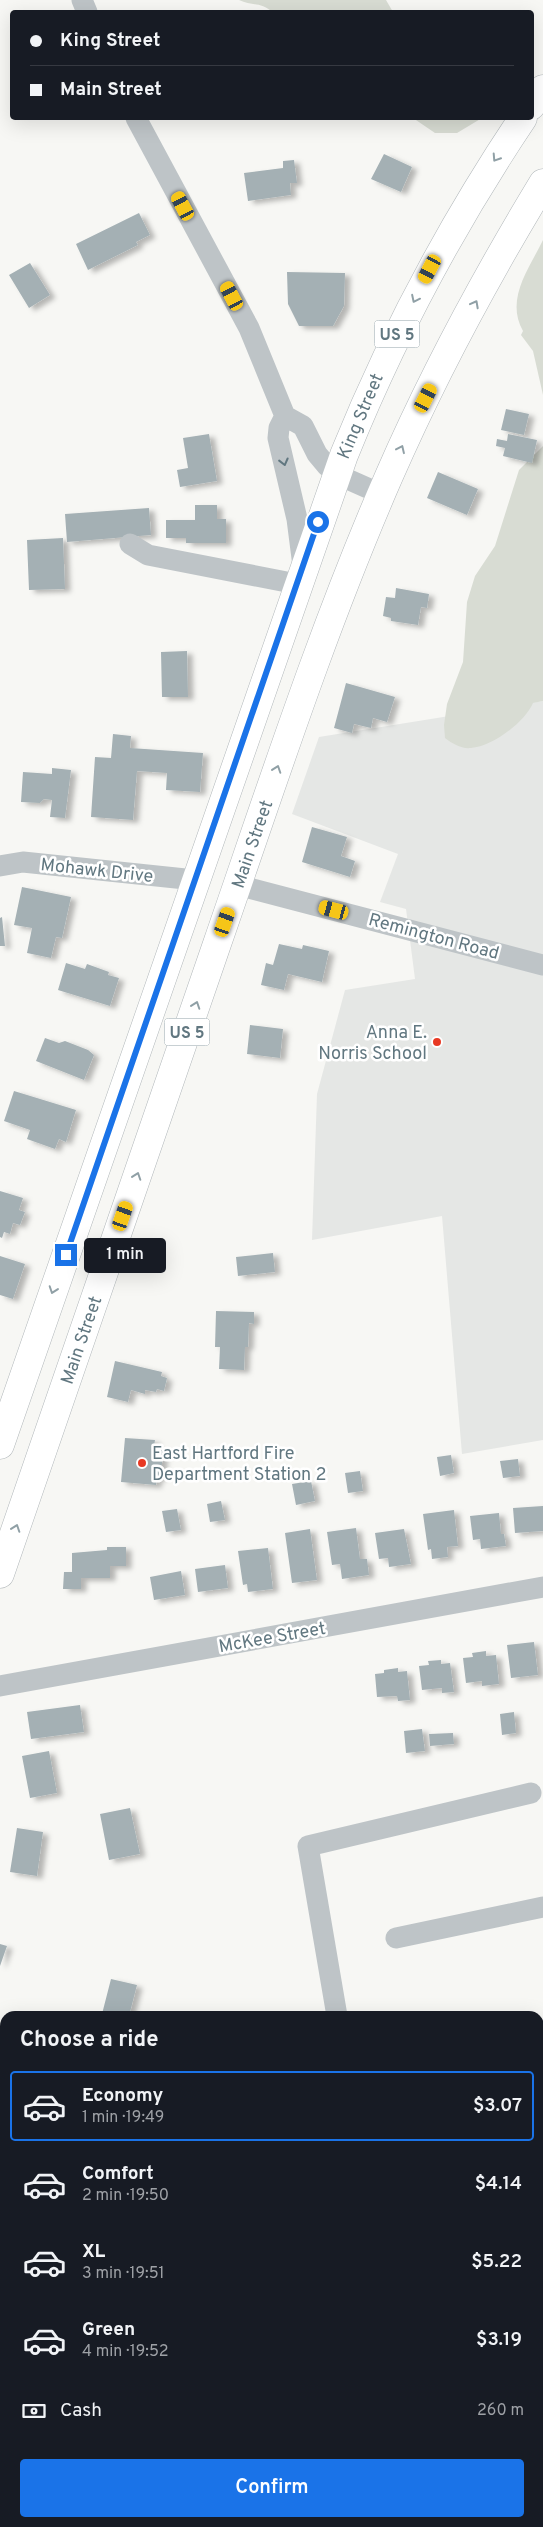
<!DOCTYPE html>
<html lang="en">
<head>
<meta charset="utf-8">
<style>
	body { margin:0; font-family:Overpass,sans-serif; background:#242831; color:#f1f3f6; height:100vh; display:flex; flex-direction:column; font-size:19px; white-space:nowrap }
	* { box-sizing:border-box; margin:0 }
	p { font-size:16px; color:#9ea1a6 }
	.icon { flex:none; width:28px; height:28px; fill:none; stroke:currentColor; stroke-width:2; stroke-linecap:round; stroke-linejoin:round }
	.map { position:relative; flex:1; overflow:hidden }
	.sheet { position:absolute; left:0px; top:2011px; width:544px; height:516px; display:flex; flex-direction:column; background:#171b24; border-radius:15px 15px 0 0; box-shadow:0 5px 20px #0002 }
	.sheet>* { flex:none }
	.banner { position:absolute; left:10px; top:10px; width:524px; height:110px; border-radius:5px; box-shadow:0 5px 20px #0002; display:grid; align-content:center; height:110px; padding:0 20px; background:#171b24 }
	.end { position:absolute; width:22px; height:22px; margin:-11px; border:6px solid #1a73e8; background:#fff; box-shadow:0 0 0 2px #fff }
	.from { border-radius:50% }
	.bubble { position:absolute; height:35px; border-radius:5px; background:#171b24; box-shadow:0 5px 20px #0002; font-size:16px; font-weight:600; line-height:35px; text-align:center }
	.car { position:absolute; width:15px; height:30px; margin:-15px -8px; border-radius:6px; box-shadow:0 0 4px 1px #0007; background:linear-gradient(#f5c518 24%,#345 0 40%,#f5c518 0 76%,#345 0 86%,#f5c518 0) }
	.banner b { display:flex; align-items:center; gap:18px; height:48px; font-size:19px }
	.banner b+b { border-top:1px solid #363941 }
	.banner i { width:12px; height:12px; background:#f1f3f6 }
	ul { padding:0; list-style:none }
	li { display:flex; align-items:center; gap:15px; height:70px; margin:0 10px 8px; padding:0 10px; border:2px solid transparent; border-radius:5px }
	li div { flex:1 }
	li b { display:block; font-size:19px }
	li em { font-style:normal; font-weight:600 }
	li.current { border-color:#1a73e8 }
	li>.icon { width:45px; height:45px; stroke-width:1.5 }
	h2 { padding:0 20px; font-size:22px; line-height:60px }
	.pay { display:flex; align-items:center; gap:12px; height:55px; padding:0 20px; font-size:19px }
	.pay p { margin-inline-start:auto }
	.action { display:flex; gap:10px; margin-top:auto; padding:10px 20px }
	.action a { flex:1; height:58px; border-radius:5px; background:#1a73e8; color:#fff; font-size:20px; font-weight:600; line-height:58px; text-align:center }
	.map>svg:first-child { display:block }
	.built { fill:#e5e7e5 }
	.green { fill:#d8dcd3 }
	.building { fill:#a4b0b4; filter:url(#shadow) }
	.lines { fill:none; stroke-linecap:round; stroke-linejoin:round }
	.highway-casing { stroke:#b1b7ba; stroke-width:29 }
	.minor { stroke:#bec4c7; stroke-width:21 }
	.highway { stroke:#fff; stroke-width:28 }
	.oneway { stroke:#90a0a6 }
	.oneway2 { stroke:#617780 }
	.route { stroke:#1a73e8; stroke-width:6 }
	.poi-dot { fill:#e83923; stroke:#fff; stroke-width:2 }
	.labels { text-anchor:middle; stroke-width:5; stroke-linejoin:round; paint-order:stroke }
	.shield { fill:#fff; stroke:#90a0a6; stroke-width:1 }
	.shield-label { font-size:16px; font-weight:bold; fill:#617780 }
	.street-label { font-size:18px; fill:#617780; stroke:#fff }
	.poi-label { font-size:18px; fill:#617780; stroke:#fff; text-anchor:end }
</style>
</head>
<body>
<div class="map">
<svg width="543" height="2527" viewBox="0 0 543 2527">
	<defs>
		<filter id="shadow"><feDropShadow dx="5.5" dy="3" stdDeviation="2.5" flood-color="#0004"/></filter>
	</defs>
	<rect width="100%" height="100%" fill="#f7f7f4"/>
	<path class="built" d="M543,701V1440L462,1454L442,1216L312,1240L317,1094L345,990L415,979L406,909L380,902L398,854L292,814L319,737Z"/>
	<path class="green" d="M239,0H386L393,12H272C262,2 251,6 239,0Z
		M413,118H482L457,133H435Z
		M543,240V395L533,351L521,335L523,331C505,299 529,269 543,240Z
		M543,446V701L533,703C525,722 492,747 471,748C461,749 453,744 445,738L444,725L447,704L463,662L467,602L475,576L495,546L519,470Z"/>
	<path class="building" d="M384,154L412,167L401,192L371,179Z
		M294,160L297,183H290L291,195L248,201L244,173L283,168V161Z
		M139,213L150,235L136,242L138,245L88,270L76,244Z
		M30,263L50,295L29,308L9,275Z
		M287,272L345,273L344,306L333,326H299L288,304Z
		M506,409L529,414L524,435L501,430Z
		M209,434L217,481L180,487L177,470L188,468L183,438Z
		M508,434L537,440L532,463L503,456L505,448L496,446L497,439L507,441Z
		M438,472L478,489L467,515L427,498Z
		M195,505H217V519H226V543H186V538H166V520H195Z
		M149,508L151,535L67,542L65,514Z
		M63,538L65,589L29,590L27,540Z
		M396,588L429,594L427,608L421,607L418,625L391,621V618L383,616L386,597L395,598Z
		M187,651L188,697H162L161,652Z
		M346,683L395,697L387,722L373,718L371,728L354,724L352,733L334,728Z
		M113,734L131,736L130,748L203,753L200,792L166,790L167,773L137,771L133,820L91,817L95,757L111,758Z
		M52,768L71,770L65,818L50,817L52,800L44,799L40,803L21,802L23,772L52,774Z
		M312,827L347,837L341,856L355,861L350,877L302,862Z
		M22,887L71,897L62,938L56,937L51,958L27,953L32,928L14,925Z
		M2,917L5,946H0V918Z
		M279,944L302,949L303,945L329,951L322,982L288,974L284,990L261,985L266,963L273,965Z
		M66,963L85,969L87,964L109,972L108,975L119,978L110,1006L58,990Z
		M250,1025L283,1029L280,1058L247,1054Z
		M45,1038L59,1043L65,1041L88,1050L94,1055L84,1080L36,1061Z
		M14,1091L76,1110L66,1142L59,1139L55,1149L27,1139L30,1130L4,1121Z
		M0,1191L23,1198L19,1210L25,1212L20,1225L13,1223L10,1234L4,1232L2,1238L0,1237Z
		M273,1253L275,1272L238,1276L236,1257Z
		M0,1256L25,1264L13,1299L0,1295Z
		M216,1311L254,1312V1324L249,1323L248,1347H245L244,1370L219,1369L220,1347H215Z
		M115,1361L162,1372L161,1376L167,1378L164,1391L157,1389L156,1392L145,1390V1394L131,1390L128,1402L107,1397Z
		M125,1438L155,1440L154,1447L163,1448L161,1478L157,1477L156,1485L121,1482Z
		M451,1455L454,1473L440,1476L437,1457Z
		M518,1459L520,1476L503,1478L500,1461Z
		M360,1471L363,1491L348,1493L345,1473Z
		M311,1481L315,1501L296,1505L292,1484Z
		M221,1501L225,1520L210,1522L207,1504Z
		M543,1506V1531L515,1533L513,1508Z
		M177,1509L181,1530L166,1532L162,1511Z
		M454,1510L458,1546L447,1547L448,1557L432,1559L431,1549L428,1550L423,1514Z
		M499,1513L501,1534H504L506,1546L481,1549L480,1539L473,1540L470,1516Z
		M356,1528L360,1559H367L369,1575L342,1579L340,1564L332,1565L327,1532Z
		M310,1529L317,1580L292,1583L285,1533Z
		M404,1529L411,1564L389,1567L388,1558L379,1559L375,1533Z
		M107,1547H126V1566H110V1578H81V1589H63L64,1572H72V1553L107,1550Z
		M268,1548L273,1589L248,1592L247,1584L243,1585L238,1551Z
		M225,1565L228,1588L198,1592L195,1569Z
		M181,1571L185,1595L154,1600L150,1577Z
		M534,1642L538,1675L511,1678L507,1645Z
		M486,1651V1656L496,1655L499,1684L482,1686V1681L466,1683L463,1658L473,1657L472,1653Z
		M441,1660V1664L450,1663L454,1692L442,1693V1688L422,1690L419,1666L429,1665L428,1661Z
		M398,1668V1672L407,1671L410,1700L398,1701L397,1696L377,1697L375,1674L384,1673V1670Z
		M80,1705L84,1732L31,1739L27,1712Z
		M514,1712L516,1733L502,1735L500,1714Z
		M422,1729L425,1751L406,1753L404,1731Z
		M453,1733L454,1744L430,1746L429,1734Z
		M49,1751L57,1793L30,1798L22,1756Z
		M130,1808L140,1854L109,1860L100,1814Z
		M17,1828L43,1832L37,1876L10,1872Z
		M0,1944L7,1946L0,1966Z
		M111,1979L137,1985L129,2016L102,2014Z
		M543,2065V2135L539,2136V2066Z
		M543,2195V2255H539V2196Z
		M539,2271H543V2313L539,2314Z
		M0,2344L5,2367V2403L0,2404Z
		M543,2385V2527H527L526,2522H539V2386Z"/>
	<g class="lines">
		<defs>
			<path id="highway" d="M531,106L543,89
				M0,1445L344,455C392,336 452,224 523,118
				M0,1574C73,1363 145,1152 218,941C272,785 323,627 389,476C433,375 486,277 543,183"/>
		</defs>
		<use href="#highway" class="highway-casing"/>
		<path class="minor" d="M82,0L87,12
			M136,118L249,328L285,416L303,426L317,454L327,466L345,478L381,494
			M285,416L279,428L278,438L297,519L303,566
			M130,544L148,555L297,584
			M0,866L23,862L195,880
			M237,885L543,965
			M0,1686L543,1587
			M396,1938L543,1907
			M337,2016L308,1846L531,1793
			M539,2163L543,2162
			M507,2522V2527
			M218,2527L244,2522"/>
		<use href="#highway" class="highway"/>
	</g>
	<defs><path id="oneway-chevron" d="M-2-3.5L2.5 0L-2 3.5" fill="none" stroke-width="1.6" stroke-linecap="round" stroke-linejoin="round" transform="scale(1.25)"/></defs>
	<g class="oneway">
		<use href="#oneway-chevron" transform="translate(496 158) rotate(123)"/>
		<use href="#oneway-chevron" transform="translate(415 299) rotate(116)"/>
		<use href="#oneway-chevron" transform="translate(475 304) rotate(-62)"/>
		<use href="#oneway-chevron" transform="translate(401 449) rotate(-65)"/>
		<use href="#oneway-chevron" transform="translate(277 769) rotate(-71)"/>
		<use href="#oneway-chevron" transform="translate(196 1005) rotate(-71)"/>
		<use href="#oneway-chevron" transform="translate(137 1176) rotate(-71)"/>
		<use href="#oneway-chevron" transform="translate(53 1290) rotate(109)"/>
		<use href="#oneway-chevron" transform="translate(16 1528) rotate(-71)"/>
	</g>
	<use class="oneway2" href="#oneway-chevron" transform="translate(284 462) rotate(76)"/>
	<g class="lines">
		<path class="route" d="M66,1255L318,522"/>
	</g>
	<g class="poi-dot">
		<circle cx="437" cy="1042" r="5"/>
		<circle cx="142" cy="1463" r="5"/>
	</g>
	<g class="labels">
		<g class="shield">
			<rect x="374.5" y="320.5" width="45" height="27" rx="4"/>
			<rect x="164.5" y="1018.5" width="45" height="27" rx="4"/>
		</g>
		<g class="shield-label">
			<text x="397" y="340">US 5</text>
			<text x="187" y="1038">US 5</text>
		</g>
		<g class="street-label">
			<text transform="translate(360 416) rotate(-67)" y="6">King Street</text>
			<text transform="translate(252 844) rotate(-71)" y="6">Main Street</text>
			<text transform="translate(97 870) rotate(6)" y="6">Mohawk Drive</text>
			<text transform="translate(434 936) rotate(15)" y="6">Remington Road</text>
			<text transform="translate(81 1340) rotate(-71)" y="6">Main Street</text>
			<text transform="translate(272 1637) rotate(-10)" y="6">McKee Street</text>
		</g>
		<g class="poi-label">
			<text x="427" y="1038">Anna E.<tspan x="427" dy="21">Norris School</tspan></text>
			<text x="152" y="1459" text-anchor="start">East Hartford Fire<tspan x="152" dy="21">Department Station 2</tspan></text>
		</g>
	</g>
</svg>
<i class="end from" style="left:318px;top:522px"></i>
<i class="end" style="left:66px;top:1255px"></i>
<div class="bubble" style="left:84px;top:1238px;width:82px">1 min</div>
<i class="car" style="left:183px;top:206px;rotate:332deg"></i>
<i class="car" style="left:430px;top:269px;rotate:208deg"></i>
<i class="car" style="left:232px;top:296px;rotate:332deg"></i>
<i class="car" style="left:426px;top:398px;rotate:27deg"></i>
<i class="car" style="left:334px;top:910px;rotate:285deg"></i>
<i class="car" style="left:225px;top:922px;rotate:19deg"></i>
<i class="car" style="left:123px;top:1216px;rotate:19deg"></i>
<div class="banner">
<b><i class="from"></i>King Street</b>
<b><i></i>Main Street</b>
</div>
<section class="sheet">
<h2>Choose a ride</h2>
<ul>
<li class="current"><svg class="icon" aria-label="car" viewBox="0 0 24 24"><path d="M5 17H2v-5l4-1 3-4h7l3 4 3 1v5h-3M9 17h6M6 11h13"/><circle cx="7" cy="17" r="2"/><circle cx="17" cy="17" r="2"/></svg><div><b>Economy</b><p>1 min · 19:49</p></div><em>$3.07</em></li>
<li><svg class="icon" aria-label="car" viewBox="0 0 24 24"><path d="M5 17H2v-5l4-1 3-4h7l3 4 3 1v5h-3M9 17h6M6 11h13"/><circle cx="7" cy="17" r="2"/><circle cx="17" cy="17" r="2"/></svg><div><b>Comfort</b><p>2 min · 19:50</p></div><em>$4.14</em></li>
<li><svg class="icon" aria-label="car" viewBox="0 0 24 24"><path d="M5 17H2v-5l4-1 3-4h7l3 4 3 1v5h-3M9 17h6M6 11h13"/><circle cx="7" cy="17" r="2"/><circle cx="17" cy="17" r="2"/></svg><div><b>XL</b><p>3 min · 19:51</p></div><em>$5.22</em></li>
<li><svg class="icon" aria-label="car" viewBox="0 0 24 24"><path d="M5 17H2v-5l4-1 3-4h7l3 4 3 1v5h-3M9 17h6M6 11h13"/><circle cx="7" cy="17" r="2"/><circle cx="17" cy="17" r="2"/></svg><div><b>Green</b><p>4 min · 19:52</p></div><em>$3.19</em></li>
</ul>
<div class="pay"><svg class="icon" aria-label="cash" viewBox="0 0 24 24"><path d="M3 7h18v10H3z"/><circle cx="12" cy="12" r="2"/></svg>Cash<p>260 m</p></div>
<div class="action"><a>Confirm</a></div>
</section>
</div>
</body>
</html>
